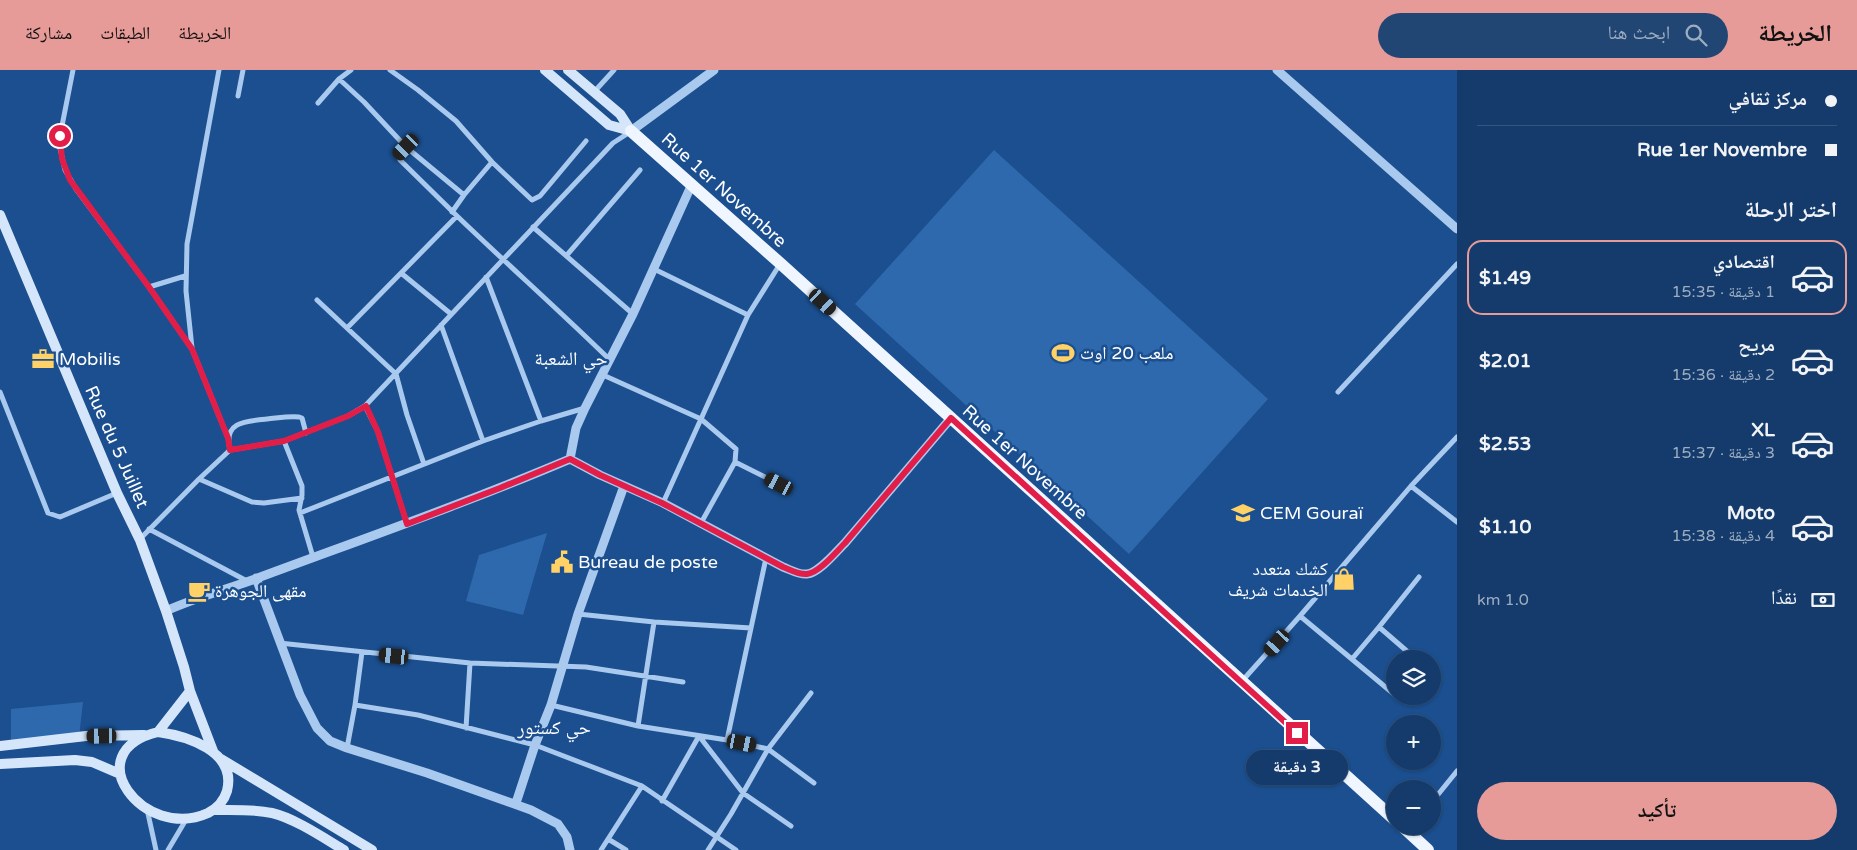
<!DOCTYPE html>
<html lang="ar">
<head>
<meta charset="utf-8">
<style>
	body { margin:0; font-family:"Varela Round","Noto Naskh Arabic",sans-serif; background:#214673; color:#f1f3f6; direction:rtl; height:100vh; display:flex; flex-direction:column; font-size:19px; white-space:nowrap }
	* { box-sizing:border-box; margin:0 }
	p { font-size:16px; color:#9dadc1 }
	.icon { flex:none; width:28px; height:28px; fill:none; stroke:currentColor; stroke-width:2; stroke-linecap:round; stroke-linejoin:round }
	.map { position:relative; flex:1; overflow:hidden; direction:ltr }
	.side { display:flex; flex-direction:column; background:#143b6b; width:400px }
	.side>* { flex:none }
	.hud { display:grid; align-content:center; height:110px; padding:0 20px; background:#143b6b }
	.fabs { position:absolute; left:1386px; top:580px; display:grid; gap:10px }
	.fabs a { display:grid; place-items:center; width:55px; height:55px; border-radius:50%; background:#143b6b; box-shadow:0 1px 4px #0004,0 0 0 1px #33557e; font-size:25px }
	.end { position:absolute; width:22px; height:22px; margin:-11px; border:6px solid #e11d48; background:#fff; box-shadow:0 0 0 2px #fff }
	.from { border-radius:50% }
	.bubble { position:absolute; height:35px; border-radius:18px; background:#143b6b; box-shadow:0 1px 4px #0004,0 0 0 1px #33557e; font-size:16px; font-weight:700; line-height:35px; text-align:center; direction:rtl }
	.car { position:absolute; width:15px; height:30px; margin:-15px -8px; border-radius:6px; box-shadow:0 0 4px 1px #0007; background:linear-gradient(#222 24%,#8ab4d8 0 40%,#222 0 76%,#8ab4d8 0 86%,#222 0) }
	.hud b { display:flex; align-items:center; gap:18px; height:48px; font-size:19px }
	.hud b+b { border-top:1px solid #33557e }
	.hud i { width:12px; height:12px; background:#f1f3f6 }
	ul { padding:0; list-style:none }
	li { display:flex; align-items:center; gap:15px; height:75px; margin:0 10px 8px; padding:0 10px; border:2px solid transparent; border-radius:15px }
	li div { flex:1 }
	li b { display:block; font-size:19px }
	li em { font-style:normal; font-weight:700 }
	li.current { border-color:#e69b98 }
	li>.icon { width:45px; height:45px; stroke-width:1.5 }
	h2 { padding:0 20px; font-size:22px; line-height:60px }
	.pay { display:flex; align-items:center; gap:12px; height:55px; padding:0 20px; font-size:19px }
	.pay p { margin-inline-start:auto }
	.cta { display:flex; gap:10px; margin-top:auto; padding:10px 20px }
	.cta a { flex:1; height:58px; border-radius:30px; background:#e69b98; color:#111; font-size:20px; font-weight:700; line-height:58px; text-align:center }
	header { display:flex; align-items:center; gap:30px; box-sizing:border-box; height:70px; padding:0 25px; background:#e69b98; color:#111 }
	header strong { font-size:24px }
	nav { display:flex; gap:28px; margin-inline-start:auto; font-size:18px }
	.search { width:350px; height:45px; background:#214673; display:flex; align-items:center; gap:12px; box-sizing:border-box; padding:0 18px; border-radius:28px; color:#9dadc1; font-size:19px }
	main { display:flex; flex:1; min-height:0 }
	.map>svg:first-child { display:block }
	.green { fill:#2e69ad }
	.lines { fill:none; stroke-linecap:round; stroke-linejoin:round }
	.minor { stroke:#a9c9ee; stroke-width:5 }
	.tertiary { stroke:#a9c9ee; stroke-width:9 }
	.secondary { stroke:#d6e6fa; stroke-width:10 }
	.primary { stroke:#f0f6ff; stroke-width:12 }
	.route { stroke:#e11d48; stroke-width:6 }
	.labels { text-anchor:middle; stroke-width:5; stroke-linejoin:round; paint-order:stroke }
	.street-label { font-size:18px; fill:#fff; stroke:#1b4f8f }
	.poi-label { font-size:18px; fill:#fff; stroke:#1b4f8f; text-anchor:start }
	.neighbourhood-label { font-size:19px; fill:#fff; stroke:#1b4f8f }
</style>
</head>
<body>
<header>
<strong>الخريطة</strong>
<div class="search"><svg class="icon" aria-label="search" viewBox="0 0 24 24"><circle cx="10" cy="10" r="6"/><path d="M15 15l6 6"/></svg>ابحث هنا</div>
<nav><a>الخريطة</a><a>الطبقات</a><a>مشاركة</a></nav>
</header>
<main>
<section class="side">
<div class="hud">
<b><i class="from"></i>مركز ثقافي</b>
<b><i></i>Rue 1er Novembre</b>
</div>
<h2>اختر الرحلة</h2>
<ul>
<li class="current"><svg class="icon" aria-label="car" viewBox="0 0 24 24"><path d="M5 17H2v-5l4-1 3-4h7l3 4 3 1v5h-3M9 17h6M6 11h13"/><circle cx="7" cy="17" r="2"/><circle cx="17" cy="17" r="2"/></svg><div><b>اقتصادي</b><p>1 دقيقة · 15:35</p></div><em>$1.49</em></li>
<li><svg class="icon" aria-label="car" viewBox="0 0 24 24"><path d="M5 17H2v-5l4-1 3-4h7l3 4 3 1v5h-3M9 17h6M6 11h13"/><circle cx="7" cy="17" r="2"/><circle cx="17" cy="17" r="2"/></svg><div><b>مريح</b><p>2 دقيقة · 15:36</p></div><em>$2.01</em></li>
<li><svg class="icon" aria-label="car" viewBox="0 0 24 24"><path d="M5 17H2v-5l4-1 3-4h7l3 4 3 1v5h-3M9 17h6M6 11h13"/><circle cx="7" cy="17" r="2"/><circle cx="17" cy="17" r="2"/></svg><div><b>XL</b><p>3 دقيقة · 15:37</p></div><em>$2.53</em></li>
<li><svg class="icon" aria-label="car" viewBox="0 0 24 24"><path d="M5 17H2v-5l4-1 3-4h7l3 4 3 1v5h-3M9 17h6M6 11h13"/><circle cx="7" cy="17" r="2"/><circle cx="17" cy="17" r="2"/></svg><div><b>Moto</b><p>4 دقيقة · 15:38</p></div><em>$1.10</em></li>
</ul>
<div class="pay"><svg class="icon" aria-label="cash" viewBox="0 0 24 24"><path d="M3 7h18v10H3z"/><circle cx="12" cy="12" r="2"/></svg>نقدًا<p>1.0 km</p></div>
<div class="cta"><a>تأكيد</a></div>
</section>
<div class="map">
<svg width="1457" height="780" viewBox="0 0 1457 780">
	<rect width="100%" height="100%" fill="#1b4f8f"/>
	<path class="green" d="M994,80L1268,329L1129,484L855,234Z
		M547,463L523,545L466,531L479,485Z
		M83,632L79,667L11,674V639Z"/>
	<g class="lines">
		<path class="minor" d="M73,0L60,66V78L65,100L76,119L149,217L192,279L228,368
			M390,0L418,20L456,51L492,92L464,125
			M339,9L364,32L406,77L464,125L452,142
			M594,22L614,0
			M238,26L243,0
			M318,33L339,9L351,0
			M492,92L532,130L540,126L586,71
			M457,146C508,195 560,241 610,290
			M533,157L633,244
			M567,185L640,100
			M654,199L748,245
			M401,203L451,244
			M486,207L541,351
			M149,217L185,206
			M317,230L396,304L407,345L424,394
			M441,255L483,371
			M347,258L457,146L400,90L399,84L406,77
			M192,278L186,221L187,174L219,0
			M603,305L701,349L736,379L735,392L701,453
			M0,322L48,443L60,447L117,423
			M1338,322L1457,194
			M365,336L378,362L407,454
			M284,371L302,416V425L299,440L313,487
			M230,380C223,352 245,351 267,349C278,348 288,346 299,347L302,348L306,363
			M735,392L779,414
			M199,409L252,432L264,433L302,428
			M1411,416L1457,452
			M663,433L748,245L780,194
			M300,443L483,371L541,351L585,338
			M149,459L247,511
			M140,469L199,409L230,380L284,371L348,346L365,336L613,73L630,62
			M578,544L654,552L751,558
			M1300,546L1395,625
			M279,573L470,593L586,597L683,612
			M1352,589L1379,557
			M1416,589L1379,557L1419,507
			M1243,610L1300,546L1411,416L1457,367
			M811,623L768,679L814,713
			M1396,626L1407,632L1414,626
			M355,635L362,582
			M551,635L638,656L727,670L766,488
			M638,656L654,552
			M466,658L470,593
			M347,678L355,635L418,645L535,675L582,693L642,716L736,780
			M662,731L699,666L743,723L791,756
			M1432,732L1457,701
			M147,739L156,780
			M608,769L626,780
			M168,780L187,748
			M601,780L642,716
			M708,780L731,744L768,679L727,670"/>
		<path class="tertiary" d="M1277,0L1457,159
			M631,61L714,0
			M570,389L600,405L663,433L783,497C791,500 799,505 807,504C819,503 836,482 845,473L951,348
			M256,508L300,625L317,658L330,671L347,678L427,703L531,740L558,754L567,767L570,780
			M166,541C195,528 225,520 255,509C360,470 466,433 570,389L576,358L585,338L633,244L692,114
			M516,733L535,675L551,635L578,544L624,416"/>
		<path class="secondary" d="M545,0L609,55L631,61
			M568,0L620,44L631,61
			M0,145L117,423L140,470L166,541L184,597L190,621L213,681
			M158,662C187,666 237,681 227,721C224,731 218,738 208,743C144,772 75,682 158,662Z
			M158,662L190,621
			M0,676L86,666L144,665
			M221,689L372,780
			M0,694L75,690L92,692L120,704
			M214,740C233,740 253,739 272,743C294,748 324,768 344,780"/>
		<path class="primary" d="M631,61L781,194L1395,750
			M1402,756L1428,780"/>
	</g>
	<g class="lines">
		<path class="route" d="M60,66L62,89L70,110L149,217L192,279L228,368L230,380L284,371L348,346L366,336L378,362L407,454L500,418L570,389L600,405L662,433L783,497C791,500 799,505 807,504C819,503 836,482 845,473L951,348L1297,663"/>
	</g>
	<defs>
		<symbol id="stadium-bare" viewBox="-9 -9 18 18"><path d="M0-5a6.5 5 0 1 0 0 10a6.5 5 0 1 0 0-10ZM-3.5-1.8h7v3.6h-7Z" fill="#ffd166" stroke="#1b4f8f" stroke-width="2.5" paint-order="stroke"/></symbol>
		<symbol id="office-bare" viewBox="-9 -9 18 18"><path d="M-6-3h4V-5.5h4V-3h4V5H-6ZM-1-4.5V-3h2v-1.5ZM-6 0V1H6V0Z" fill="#ffd166" stroke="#1b4f8f" stroke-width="2.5" paint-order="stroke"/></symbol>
		<symbol id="school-bare" viewBox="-9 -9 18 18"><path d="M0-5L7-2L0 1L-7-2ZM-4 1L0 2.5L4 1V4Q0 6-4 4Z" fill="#ffd166" stroke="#1b4f8f" stroke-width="2.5" paint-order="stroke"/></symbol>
		<symbol id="civic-bare" viewBox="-9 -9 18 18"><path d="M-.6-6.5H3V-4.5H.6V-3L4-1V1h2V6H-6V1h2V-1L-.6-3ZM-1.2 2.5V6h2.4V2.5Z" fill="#ffd166" stroke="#1b4f8f" stroke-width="2.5" paint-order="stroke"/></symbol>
		<symbol id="shop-bare" viewBox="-9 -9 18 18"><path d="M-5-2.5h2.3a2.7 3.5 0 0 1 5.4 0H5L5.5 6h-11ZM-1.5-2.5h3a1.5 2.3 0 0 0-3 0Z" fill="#ffd166" stroke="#1b4f8f" stroke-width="2.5" paint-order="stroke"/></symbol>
		<symbol id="cafe-bare" viewBox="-9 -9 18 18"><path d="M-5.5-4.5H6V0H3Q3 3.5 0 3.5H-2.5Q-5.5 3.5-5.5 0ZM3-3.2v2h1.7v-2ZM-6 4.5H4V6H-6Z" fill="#ffd166" stroke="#1b4f8f" stroke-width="2.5" paint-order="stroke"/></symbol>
	</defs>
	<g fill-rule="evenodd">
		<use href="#stadium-bare" x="1047" y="267" width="32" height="32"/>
		<use href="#office-bare" x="27" y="273" width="32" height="32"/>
		<use href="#school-bare" x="1227" y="427" width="32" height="32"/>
		<use href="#civic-bare" x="546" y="476" width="32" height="32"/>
		<use href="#shop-bare" x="1328" y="493" width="32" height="32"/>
		<use href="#cafe-bare" x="183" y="505" width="32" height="32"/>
	</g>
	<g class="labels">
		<g class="street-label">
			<text transform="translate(724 120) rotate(42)" y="6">Rue 1er Novembre</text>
			<text transform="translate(117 377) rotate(66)" y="6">Rue du 5 Juillet</text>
			<text transform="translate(1025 392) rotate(42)" y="6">Rue 1er Novembre</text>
		</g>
		<g class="poi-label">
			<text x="1080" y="289">ملعب 20 اوت</text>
			<text x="59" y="295">Mobilis</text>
			<text x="1260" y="449">CEM Gouraï</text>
			<text x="578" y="498">Bureau de poste</text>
			<text x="1328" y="505" text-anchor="end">كشك متعدد<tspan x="1328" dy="21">الخدمات شريف</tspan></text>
			<text x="215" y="527">مقهى الجوهرة</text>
		</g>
		<g class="neighbourhood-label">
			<text x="571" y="295">حي الشعبة</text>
			<text x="554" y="664">حي كستور</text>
		</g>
	</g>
</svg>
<div class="fabs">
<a><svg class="icon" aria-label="layers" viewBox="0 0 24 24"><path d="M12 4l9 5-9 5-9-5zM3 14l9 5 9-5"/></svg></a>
<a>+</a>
<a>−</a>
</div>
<i class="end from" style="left:60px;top:66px"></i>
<i class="end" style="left:1297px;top:663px"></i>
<div class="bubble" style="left:1246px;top:680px;width:102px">3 دقيقة</div>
<i class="car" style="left:406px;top:77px;rotate:224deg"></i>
<i class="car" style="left:823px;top:232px;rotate:132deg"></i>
<i class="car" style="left:779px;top:414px;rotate:297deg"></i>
<i class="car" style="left:1277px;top:573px;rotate:222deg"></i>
<i class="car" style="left:394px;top:586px;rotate:276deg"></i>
<i class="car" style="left:102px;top:666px;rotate:269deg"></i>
<i class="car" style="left:742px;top:673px;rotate:101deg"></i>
</div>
</main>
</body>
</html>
